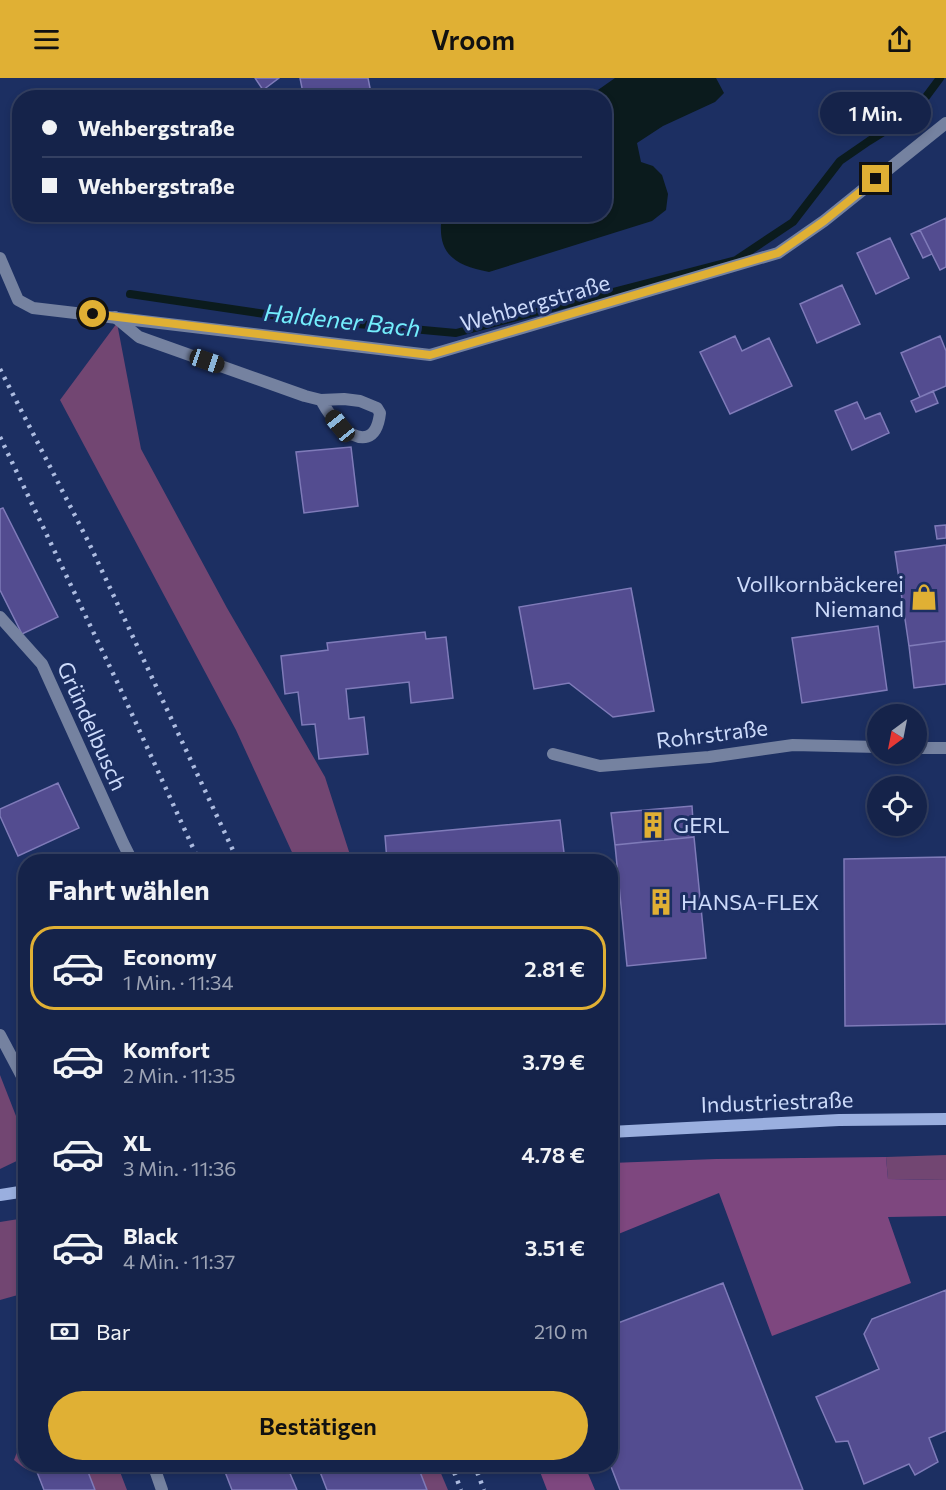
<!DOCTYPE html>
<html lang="de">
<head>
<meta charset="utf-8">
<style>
	body { margin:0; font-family:Commissioner,sans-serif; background:#1e2b51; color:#f1f3f6; height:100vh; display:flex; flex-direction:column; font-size:22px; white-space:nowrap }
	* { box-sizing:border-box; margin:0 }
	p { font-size:20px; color:#9da4b5 }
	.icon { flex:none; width:33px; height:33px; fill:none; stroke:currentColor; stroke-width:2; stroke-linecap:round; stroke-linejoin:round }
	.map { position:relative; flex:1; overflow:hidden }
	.sheet { position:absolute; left:18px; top:776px; width:600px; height:618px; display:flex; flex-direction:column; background:#15234a; border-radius:24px; box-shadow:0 3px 9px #0003,0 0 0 2px #344062 }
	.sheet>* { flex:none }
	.top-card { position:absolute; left:12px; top:12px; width:600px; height:132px; border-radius:24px; box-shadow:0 3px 9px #0003,0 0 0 2px #344062; display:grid; align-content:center; height:132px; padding:0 30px; background:#15234a }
	.needle { width:39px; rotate:212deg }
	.controls { position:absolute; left:867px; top:626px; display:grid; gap:12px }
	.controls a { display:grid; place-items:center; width:60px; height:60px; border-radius:50%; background:#15234a; box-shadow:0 3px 9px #0003,0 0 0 2px #344062; font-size:30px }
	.end { position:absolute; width:27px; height:27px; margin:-14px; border:8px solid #e0b034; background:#111; box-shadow:0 0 0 3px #111 }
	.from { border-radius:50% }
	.bubble { position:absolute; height:42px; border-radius:21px; background:#15234a; box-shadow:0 3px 9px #0003,0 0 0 2px #344062; font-size:20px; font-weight:600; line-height:42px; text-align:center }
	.car { position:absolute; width:18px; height:36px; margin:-18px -9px; border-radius:8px; box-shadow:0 0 4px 2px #0007; background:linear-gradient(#222 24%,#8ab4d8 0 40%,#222 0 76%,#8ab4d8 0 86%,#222 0) }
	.top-card b { display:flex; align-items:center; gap:21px; height:57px; font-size:22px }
	.top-card b+b { border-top:2px solid #344062 }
	.top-card i { width:15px; height:15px; background:#f1f3f6 }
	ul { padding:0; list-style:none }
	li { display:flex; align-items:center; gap:18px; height:84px; margin:0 12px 9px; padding:0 18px; border:3px solid transparent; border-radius:24px }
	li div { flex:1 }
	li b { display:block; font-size:22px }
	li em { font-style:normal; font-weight:600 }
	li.active { border-color:#e0b034 }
	li>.icon { width:54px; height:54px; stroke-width:1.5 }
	h2 { padding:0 30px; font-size:27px; line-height:72px }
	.pay { display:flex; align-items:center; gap:15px; height:66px; padding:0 30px; font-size:22px }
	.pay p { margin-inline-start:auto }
	.action { display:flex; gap:12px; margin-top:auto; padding:12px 30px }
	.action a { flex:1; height:69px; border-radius:36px; background:#e0b034; color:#111; font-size:24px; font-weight:600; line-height:69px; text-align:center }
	header { display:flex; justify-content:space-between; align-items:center; height:78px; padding:0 30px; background:#e0b034; color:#111; font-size:27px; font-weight:600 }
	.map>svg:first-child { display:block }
	.green { fill:#724672 }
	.forest { fill:#7e477f }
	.water { fill:#0b1b1d }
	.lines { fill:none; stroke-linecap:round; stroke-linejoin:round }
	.stream { stroke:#0b1b1d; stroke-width:8 }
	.building { fill:#534c90; stroke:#7f7bb9; stroke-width:1.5 }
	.lane { stroke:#7582a0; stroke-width:12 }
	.street { stroke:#7582a0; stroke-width:12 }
	.secondary { stroke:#9aafdf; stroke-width:12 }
	.rail { stroke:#adbce0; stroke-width:4.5; stroke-dasharray:3 6; stroke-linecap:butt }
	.route { stroke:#e0b034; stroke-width:8 }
	.labels { text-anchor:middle; stroke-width:6; stroke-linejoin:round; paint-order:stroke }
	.street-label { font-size:22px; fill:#ccdafa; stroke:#1c2f62 }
	.poi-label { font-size:22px; fill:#ccdafa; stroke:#1c2f62; text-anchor:start }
	.water-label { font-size:24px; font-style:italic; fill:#73edfc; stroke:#1c2f62 }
</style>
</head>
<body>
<header><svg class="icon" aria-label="menu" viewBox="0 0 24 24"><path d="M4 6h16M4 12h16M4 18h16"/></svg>Vroom<svg class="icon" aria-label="share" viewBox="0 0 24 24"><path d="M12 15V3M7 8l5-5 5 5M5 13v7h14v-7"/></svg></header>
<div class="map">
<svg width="946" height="1412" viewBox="0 0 946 1412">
	<rect width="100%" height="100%" fill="#1c2f62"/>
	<path class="green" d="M117,245L141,371L227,530L325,699L352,783H296L236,652L60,322Z
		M0,997L25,1061V1079L0,1091Z
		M946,1077V1102L888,1101L886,1079Z
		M25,1140V1215L0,1222V1144Z
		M25,1365L26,1386H58C35,1395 33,1398 14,1382L17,1374Z
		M85,1386H117L127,1412H95Z
		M417,1386H437L448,1412H427Z"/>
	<path class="forest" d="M886,1079L888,1101L946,1102V1138L888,1139L911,1205L772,1258L719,1115L611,1159V1085L716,1081Z
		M537,1386H584L595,1412H547Z"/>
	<path class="water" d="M615,0H716L724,15L715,24L663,48L637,65L641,84L653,88L662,97L668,116L666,132L652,143L489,194C454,187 436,176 442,137L604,136V20L588,19Z"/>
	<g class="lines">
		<path class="stream" d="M130,216L292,240L456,255L736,182L793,144L840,83L869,63L914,35L940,0"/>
	</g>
	<path class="building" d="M255,0H279L263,12Z
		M300,0H368L372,20H304Z
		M946,140V189L940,192L920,152Z
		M920,152L932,176L923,180L911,156Z
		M890,160L909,200L876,216L857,175Z
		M842,207L860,246L817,265L800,226Z
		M735,258L742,273L769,260L792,308L730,336L700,274Z
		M940,258L946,273V308L920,319L901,275Z
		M933,313L938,325L916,334L911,323Z
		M857,324L865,341L880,335L889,355L852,372L835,333Z
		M351,369L358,428L304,435L296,374Z
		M3,430L58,539L22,556L0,512V431Z
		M946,447V460L937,461L935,448Z
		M946,467V563L909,568L895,474Z
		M631,510L654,633L613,639L569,605L534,611L519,529Z
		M878,548L887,612L802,625L792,560Z
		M425,554L426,561L446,559L453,620L411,625L409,604L346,611L349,641L364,639L368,676L319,681L315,646L302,647L298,614L285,616L281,578L328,572L327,565Z
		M946,563V606L914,610L909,568Z
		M58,705L79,750L18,778L0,738V731Z
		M692,728L694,759L615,767L611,735Z
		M560,742L565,783H387L385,758Z
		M694,759L706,880L627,888L615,767Z
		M93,775L97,783H75Z
		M946,779V946L845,948L844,781Z
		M723,1205L803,1412H620L610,1386V1248Z
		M946,1212V1353L929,1360L938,1384L915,1397L909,1386L864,1406L848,1363L836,1364L816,1319L879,1291L864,1256L872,1241Z
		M58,1386H85L95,1412H44L37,1394Z
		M222,1386H286L297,1412H232Z
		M317,1386H417L427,1412H327Z"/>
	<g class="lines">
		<path class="lane" d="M115,239L139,259L305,318L321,322L344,321L360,323L377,330L380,335C377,362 362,366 341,349C333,342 326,331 321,322
			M0,539L42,586L123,765L132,783"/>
		<path class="street" d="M0,180L18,222L33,230L430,277L778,175L824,143L946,45
			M916,670H946
			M553,676L600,688L709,679L793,667L878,669
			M0,957L26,1006
			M153,1386L162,1412"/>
		<path class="secondary" d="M610,1054L839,1042L946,1041
			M0,1117L26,1113"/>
		<path class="rail" d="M0,291L88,463L238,783
			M0,359L120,610L199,783
			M451,1386L461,1412
			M474,1386L484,1412"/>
	</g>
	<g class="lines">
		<path class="route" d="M93,236L430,277L778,175L824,143L876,101"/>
	</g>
	<defs>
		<symbol id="shop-bare" viewBox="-9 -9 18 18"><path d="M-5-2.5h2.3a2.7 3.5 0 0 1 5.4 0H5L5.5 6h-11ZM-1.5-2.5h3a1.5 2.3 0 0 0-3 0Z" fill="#e0b034" stroke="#1c2f62" stroke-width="2.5" paint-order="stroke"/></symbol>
		<symbol id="building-bare" viewBox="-9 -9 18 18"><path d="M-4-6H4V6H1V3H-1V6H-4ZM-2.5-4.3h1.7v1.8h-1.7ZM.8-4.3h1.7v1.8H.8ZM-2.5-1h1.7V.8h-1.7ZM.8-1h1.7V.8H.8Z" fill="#e0b034" stroke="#1c2f62" stroke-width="2.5" paint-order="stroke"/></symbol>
	</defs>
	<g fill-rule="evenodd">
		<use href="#shop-bare" x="905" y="500" width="38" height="38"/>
		<use href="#building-bare" x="634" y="728" width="38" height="38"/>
		<use href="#building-bare" x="642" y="805" width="38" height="38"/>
	</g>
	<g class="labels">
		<g class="street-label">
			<text transform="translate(535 225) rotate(-16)" y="8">Wehbergstraße</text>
			<text transform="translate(92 648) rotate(66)" y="8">Gründelbusch</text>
			<text transform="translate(712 656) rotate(-7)" y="8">Rohrstraße</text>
			<text transform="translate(777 1024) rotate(-2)" y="8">Industriestraße</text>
		</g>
		<g class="poi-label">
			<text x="904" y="514" text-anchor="end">Vollkornbäckerei<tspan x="904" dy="25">Niemand</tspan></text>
			<text x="673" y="755">GERL</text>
			<text x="681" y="832">HANSA-FLEX</text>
		</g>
		<g class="water-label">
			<text transform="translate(342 243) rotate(6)" y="8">Haldener Bach</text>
		</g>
	</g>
</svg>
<div class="controls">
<a><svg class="needle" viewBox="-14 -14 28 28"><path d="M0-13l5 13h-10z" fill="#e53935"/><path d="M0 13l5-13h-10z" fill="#9da4b5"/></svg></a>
<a><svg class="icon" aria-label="locate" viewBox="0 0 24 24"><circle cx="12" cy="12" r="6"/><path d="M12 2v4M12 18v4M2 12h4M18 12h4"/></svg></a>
</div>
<i class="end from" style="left:93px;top:236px"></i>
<i class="end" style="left:876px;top:101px"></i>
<div class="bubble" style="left:820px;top:14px;width:111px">1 Min.</div>
<i class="car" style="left:207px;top:283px;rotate:109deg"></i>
<i class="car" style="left:340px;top:348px;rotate:321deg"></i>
<div class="top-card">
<b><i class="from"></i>Wehbergstraße</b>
<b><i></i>Wehbergstraße</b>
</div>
<section class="sheet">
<h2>Fahrt wählen</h2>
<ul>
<li class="active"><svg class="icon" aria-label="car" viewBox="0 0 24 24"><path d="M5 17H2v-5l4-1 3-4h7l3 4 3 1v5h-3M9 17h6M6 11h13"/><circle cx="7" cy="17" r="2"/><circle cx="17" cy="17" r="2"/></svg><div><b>Economy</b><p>1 Min. · 11:34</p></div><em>2.81 €</em></li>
<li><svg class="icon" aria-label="car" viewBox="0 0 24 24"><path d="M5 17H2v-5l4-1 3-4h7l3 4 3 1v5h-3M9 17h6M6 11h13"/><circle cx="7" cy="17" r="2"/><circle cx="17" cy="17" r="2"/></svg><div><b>Komfort</b><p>2 Min. · 11:35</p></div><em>3.79 €</em></li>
<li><svg class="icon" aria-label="car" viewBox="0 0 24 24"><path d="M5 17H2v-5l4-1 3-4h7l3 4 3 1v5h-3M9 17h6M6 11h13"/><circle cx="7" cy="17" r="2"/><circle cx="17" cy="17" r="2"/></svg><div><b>XL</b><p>3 Min. · 11:36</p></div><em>4.78 €</em></li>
<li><svg class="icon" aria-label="car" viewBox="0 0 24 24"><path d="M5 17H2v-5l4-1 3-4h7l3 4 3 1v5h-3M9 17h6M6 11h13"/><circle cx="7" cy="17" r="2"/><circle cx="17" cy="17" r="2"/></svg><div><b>Black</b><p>4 Min. · 11:37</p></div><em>3.51 €</em></li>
</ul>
<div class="pay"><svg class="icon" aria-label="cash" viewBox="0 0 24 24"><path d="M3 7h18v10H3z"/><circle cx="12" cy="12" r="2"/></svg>Bar<p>210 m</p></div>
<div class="action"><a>Bestätigen</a></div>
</section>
</div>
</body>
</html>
